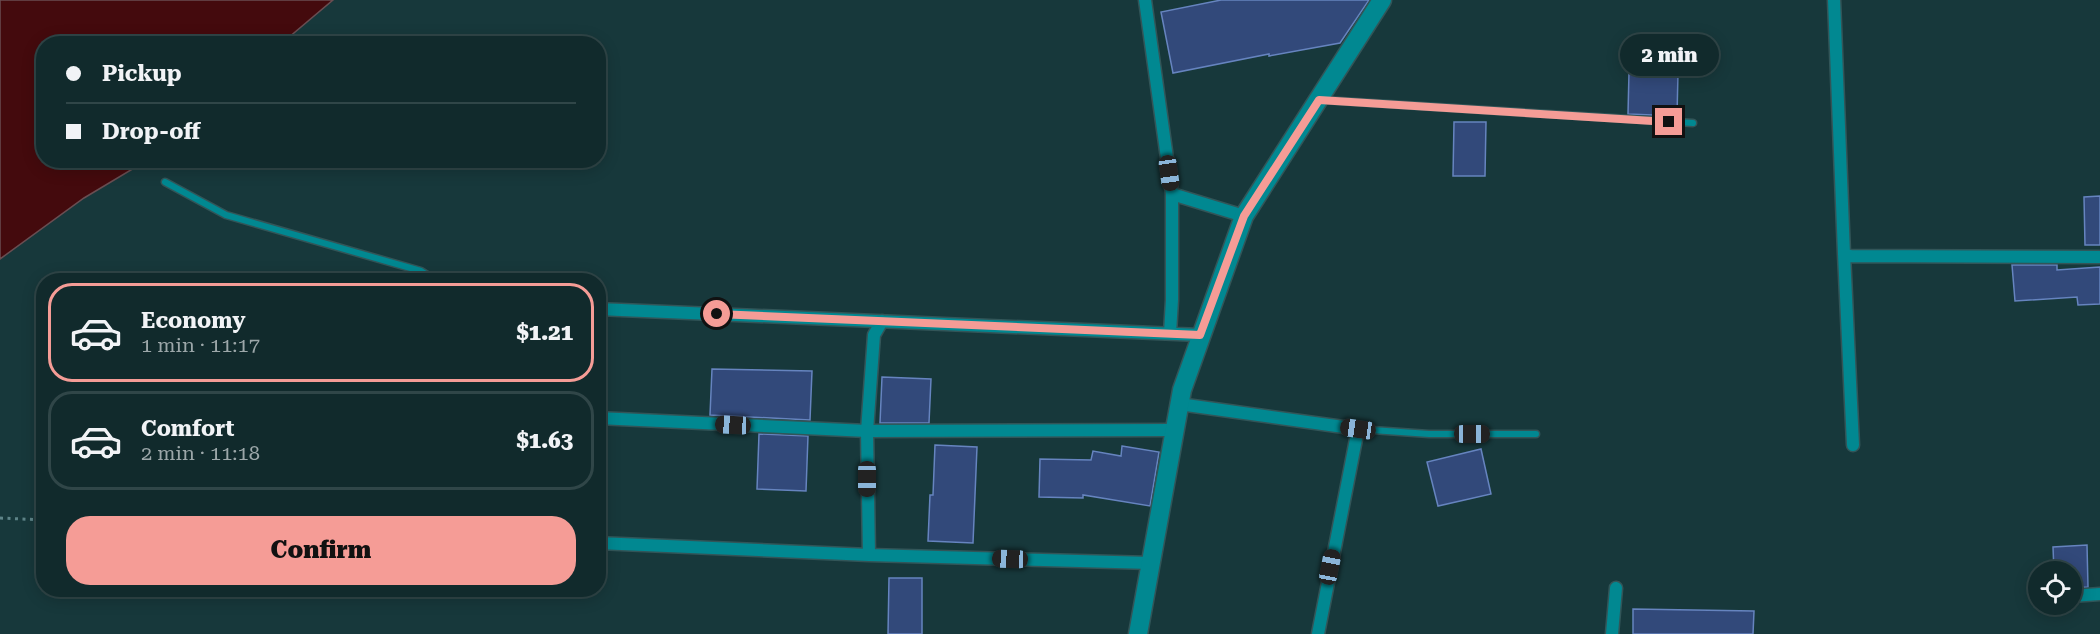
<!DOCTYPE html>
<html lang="en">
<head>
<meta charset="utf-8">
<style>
	body { margin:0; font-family:"Roboto Serif",serif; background:#1e3638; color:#f1f3f6; height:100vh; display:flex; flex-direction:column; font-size:22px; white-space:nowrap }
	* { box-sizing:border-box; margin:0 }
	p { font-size:20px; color:#9ca7a9 }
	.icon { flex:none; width:33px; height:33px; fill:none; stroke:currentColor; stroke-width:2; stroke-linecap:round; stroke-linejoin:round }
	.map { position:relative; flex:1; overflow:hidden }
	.side { position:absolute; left:36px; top:273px; width:570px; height:324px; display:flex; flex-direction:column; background:#112a2c; border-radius:24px; box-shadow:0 3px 15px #0003,0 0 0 2px #304648 }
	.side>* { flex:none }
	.banner { position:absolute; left:36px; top:36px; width:570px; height:132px; border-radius:24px; box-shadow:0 3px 15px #0003,0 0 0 2px #304648; display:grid; align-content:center; height:132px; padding:0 30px; background:#112a2c }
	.fabs { position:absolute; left:2028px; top:561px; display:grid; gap:12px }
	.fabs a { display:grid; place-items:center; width:54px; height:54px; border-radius:50%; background:#112a2c; box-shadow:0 3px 15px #0003,0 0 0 2px #304648; font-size:30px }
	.end { position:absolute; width:27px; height:27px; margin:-14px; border:8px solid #f59c96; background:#111; box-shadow:0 0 0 3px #111 }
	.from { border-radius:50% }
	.bubble { position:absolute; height:42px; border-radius:21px; background:#112a2c; box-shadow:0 3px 15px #0003,0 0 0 2px #304648; font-size:20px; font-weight:800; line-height:42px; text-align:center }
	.car { position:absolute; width:18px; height:36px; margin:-18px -9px; border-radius:8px; box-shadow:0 0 4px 2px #0007; background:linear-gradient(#222 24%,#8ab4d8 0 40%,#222 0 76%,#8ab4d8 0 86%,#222 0) }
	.banner b { display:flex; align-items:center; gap:21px; height:57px; font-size:22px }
	.banner b+b { border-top:2px solid #304648 }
	.banner i { width:15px; height:15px; background:#f1f3f6 }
	ul { padding:10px 0 0; list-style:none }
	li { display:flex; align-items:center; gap:18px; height:99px; margin:0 12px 9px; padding:0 18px; border:3px solid #304648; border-radius:24px }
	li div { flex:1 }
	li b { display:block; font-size:22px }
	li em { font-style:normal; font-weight:800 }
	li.current { border-color:#f59c96 }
	li>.icon { width:54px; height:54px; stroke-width:1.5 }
	.primary-button { display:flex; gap:12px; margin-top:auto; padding:12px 30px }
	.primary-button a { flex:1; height:69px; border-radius:24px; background:#f59c96; color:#111; font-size:24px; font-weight:800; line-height:69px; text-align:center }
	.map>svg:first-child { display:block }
	.water { fill:#440a0d; stroke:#694e52; stroke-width:1.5 }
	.building { fill:#32497a; stroke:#6684bf; stroke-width:1.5 }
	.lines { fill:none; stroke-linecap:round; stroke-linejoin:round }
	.service-casing { stroke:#325558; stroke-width:9 }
	.minor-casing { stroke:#325558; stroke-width:15 }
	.secondary-casing { stroke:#325558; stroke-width:21 }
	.path { stroke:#5e8488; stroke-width:3; stroke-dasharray:3 4.5; stroke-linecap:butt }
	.service { stroke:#018891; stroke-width:6 }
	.minor { stroke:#018891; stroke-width:12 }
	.secondary { stroke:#018891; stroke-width:18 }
	.route { stroke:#f59c96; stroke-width:8 }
</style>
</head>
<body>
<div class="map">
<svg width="2100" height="634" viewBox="0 0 2100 634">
	<rect width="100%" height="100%" fill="#17383b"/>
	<path class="water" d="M0,0H333L282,43L44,44V160L146,161L84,198L0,259Z"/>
	<path class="building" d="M1221,0H1369L1340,43L1269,56V54L1173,73L1161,12Z
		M1629,72L1678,73L1677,116L1628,114Z
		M1454,122H1486L1485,176H1453Z
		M2100,196V245H2085L2084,197Z
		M2012,265H2057V270L2100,267V304L2078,305L2077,297L2015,301Z
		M712,369L812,371L810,420L710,415Z
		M882,377L931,379L929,423H880Z
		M759,434L808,436L806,491L757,489Z
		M935,445L977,447L973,543L928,541L930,495H933Z
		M1122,446L1159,452L1150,506L1083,495V498L1039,497L1040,459L1091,460L1093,451L1121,456Z
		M1481,449L1491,494L1438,506L1427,462Z
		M2087,545L2088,587L2072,588V572H2054L2053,547Z
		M889,578H922V634H888Z
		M1633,609L1754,611L1753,634H1633Z"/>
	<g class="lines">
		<defs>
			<path id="service" d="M1323,100L1693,123
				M165,182L226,215L421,271L435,280
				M1358,429L1429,434H1536"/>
			<path id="minor" d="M1145,0L1172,194V300L1170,333
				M1834,0L1844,254L1850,256L2100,257
				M1172,194L1244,216
				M1844,254L1853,445
				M598,309L1200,335
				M1179,404L1358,429L1318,634
				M598,418L867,431L1174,430
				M598,543L869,555L1151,563
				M869,555L867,431L874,335L882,321
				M2072,596L2100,594
				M1612,634L1616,588"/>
			<path id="secondary" d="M1138,634L1182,390L1244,216L1382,0"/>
		</defs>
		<use href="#service" class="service-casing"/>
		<use href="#minor" class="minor-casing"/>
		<use href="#secondary" class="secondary-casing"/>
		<path class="path" d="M0,518L44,520"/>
		<use href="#service" class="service"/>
		<use href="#minor" class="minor"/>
		<use href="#secondary" class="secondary"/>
	</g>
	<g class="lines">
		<path class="route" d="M717,314L1200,335L1244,216L1319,100L1669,122"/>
	</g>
</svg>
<div class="fabs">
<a><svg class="icon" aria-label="locate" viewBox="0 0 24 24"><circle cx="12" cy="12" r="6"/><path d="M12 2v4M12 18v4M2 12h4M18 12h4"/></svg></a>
</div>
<i class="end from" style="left:717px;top:314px"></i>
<i class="end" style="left:1669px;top:122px"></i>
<div class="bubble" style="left:1620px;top:34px;width:99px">2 min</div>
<i class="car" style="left:1169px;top:173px;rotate:172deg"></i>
<i class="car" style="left:733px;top:425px;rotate:273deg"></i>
<i class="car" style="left:1358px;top:429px;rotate:278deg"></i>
<i class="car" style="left:1472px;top:434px;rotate:90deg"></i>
<i class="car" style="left:867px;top:479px;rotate:180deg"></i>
<i class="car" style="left:1010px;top:559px;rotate:272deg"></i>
<i class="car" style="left:1330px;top:567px;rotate:11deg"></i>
<div class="banner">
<b><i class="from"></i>Pickup</b>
<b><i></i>Drop-off</b>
</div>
<section class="side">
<ul>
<li class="current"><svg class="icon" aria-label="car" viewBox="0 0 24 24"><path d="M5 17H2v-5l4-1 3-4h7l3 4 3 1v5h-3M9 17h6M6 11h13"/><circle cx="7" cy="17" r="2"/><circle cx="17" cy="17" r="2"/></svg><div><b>Economy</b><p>1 min · 11:17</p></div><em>$1.21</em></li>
<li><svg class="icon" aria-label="car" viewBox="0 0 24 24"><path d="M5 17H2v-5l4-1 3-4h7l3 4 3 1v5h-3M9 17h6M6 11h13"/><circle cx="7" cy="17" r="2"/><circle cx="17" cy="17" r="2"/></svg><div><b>Comfort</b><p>2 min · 11:18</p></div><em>$1.63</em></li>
</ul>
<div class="primary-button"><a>Confirm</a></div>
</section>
</div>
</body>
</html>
